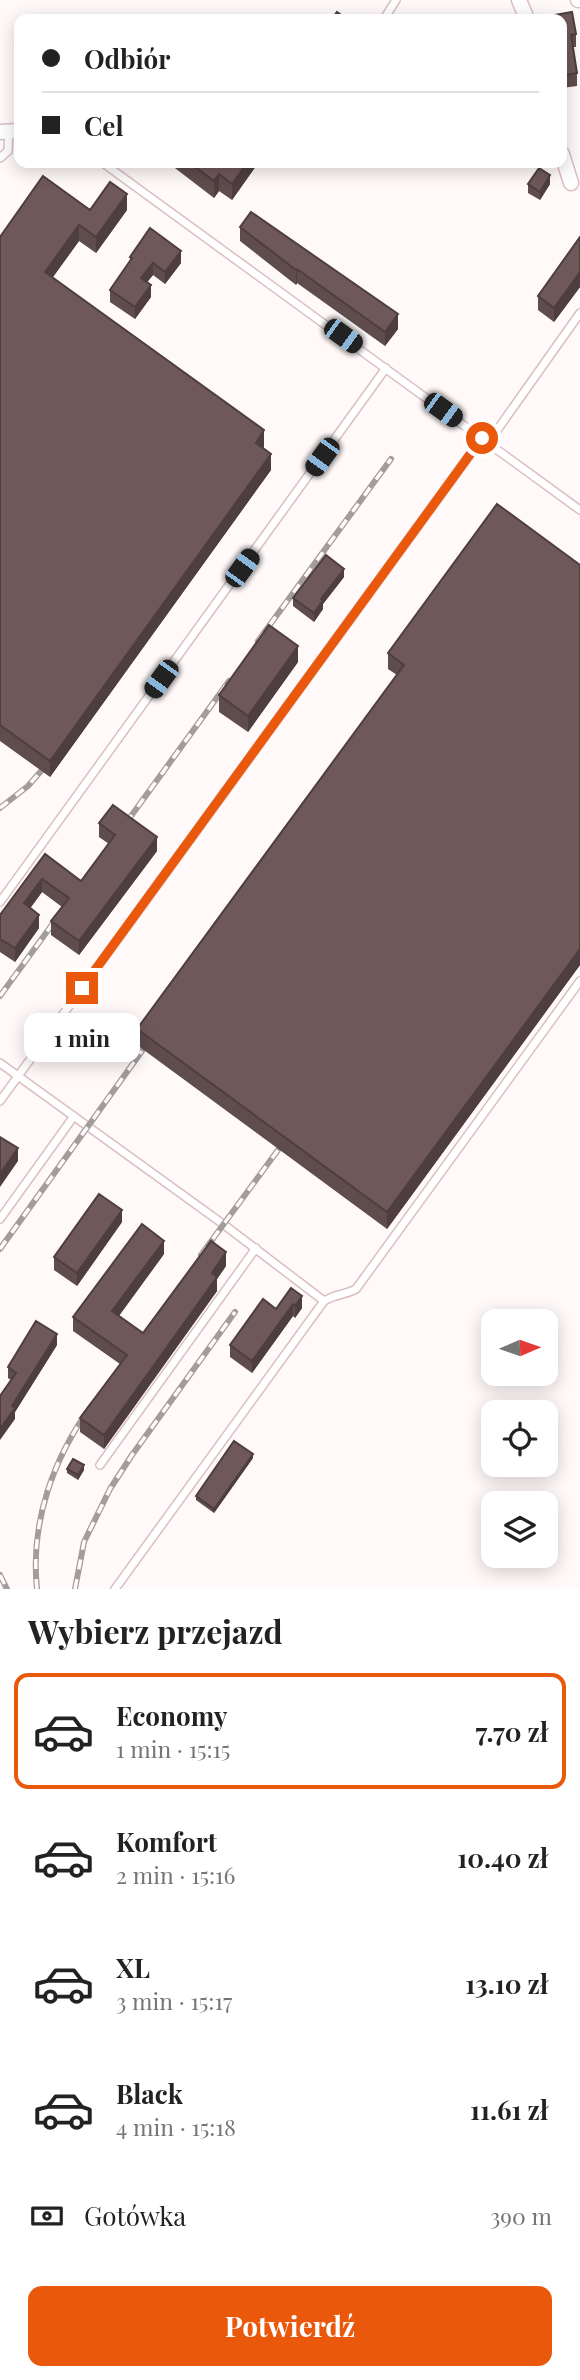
<!DOCTYPE html>
<html lang="pl">
<head>
<meta charset="utf-8">
<style>
	body { margin:0; font-family:"Playfair Display",serif; background:#f2f2f2; color:#222; height:100vh; display:flex; flex-direction:column; font-size:26px; white-space:nowrap }
	* { box-sizing:border-box; margin:0 }
	p { font-size:23px; color:#767676 }
	.icon { flex:none; width:38px; height:38px; fill:none; stroke:currentColor; stroke-width:2; stroke-linecap:round; stroke-linejoin:round }
	.map { position:relative; height:1589px; overflow:hidden }
	.sheet { display:flex; flex-direction:column; background:#fff; flex:1 }
	.sheet>* { flex:none }
	.top-card { position:absolute; left:14px; top:14px; width:553px; height:154px; border-radius:14px; box-shadow:0 4px 18px #0003; display:grid; align-content:center; height:154px; padding:0 28px; background:#fff }
	.needle { width:46px; rotate:88deg }
	.buttons { position:absolute; left:481px; top:1309px; display:grid; gap:14px }
	.buttons a { display:grid; place-items:center; width:77px; height:77px; border-radius:14px; background:#fff; box-shadow:0 4px 18px #0003; font-size:35px }
	.end { position:absolute; width:32px; height:32px; margin:-16px; border:9px solid #ea580c; background:#fff; box-shadow:0 0 0 4px #fff }
	.from { border-radius:50% }
	.bubble { position:absolute; height:49px; border-radius:14px; background:#fff; box-shadow:0 4px 18px #0003; font-size:23px; font-weight:700; line-height:49px; text-align:center }
	.car { position:absolute; width:21px; height:42px; margin:-21px -10px; border-radius:9px; box-shadow:0 0 5px 2px #0007; background:linear-gradient(#222 24%,#8ab4d8 0 40%,#222 0 76%,#8ab4d8 0 86%,#222 0) }
	.top-card b { display:flex; align-items:center; gap:24px; height:66px; font-size:26px }
	.top-card b+b { border-top:2px solid #e0e0e0 }
	.top-card i { width:18px; height:18px; background:#222 }
	ul { padding:0; list-style:none }
	li { display:flex; align-items:center; gap:21px; height:116px; margin:0 14px 10px; padding:0 14px; border:4px solid transparent; border-radius:14px }
	li div { flex:1 }
	li b { display:block; font-size:26px }
	li em { font-style:normal; font-weight:700 }
	li.current { border-color:#ea580c }
	li>.icon { width:63px; height:63px; stroke-width:1.5 }
	h2 { padding:0 28px; font-size:32px; line-height:84px }
	.pay { display:flex; align-items:center; gap:18px; height:77px; padding:0 28px; font-size:26px }
	.pay p { margin-inline-start:auto }
	.button { display:flex; gap:14px; margin-top:auto; padding:14px 28px }
	.button a { flex:1; height:80px; border-radius:14px; background:#ea580c; color:#fff; font-size:28px; font-weight:700; line-height:80px; text-align:center }
	.map>svg:first-child { display:block }
	.lines { fill:none; stroke-linecap:round; stroke-linejoin:round }
	.lane-casing { stroke:#dabfc2; stroke-width:10 }
	.street-casing { stroke:#dabfc2; stroke-width:17 }
	.lane { stroke:#fff; stroke-width:7 }
	.street { stroke:#fff; stroke-width:14 }
	.rail-casing { stroke:#a39c9c; stroke-width:6 }
	.rail { stroke:#fff9f9; stroke-width:3.5; stroke-dasharray:10; stroke-linecap:butt }
	.wall { fill:#5f4c4d }
	.shaded-wall { fill:#4e3e3f }
	.building { fill:#6f585a; stroke:#4e3e3f; stroke-width:2 }
	.route { stroke:#ea580c; stroke-width:9 }
</style>
</head>
<body>
<div class="map">
<svg width="580" height="1589" viewBox="0 0 580 1589">
	<rect width="100%" height="100%" fill="#fff9f9"/>
	<g class="lines">
		<defs>
			<path id="lane" d="M384,19L396,0
				M0,158L8,151L9,132
				M103,163L580,510
				M488,443L580,313
				M0,902L386,368
				M0,1063L223,1224L324,1301
				M0,1101L482,438
				M0,1219L74,1116
				M100,1465L256,1248
				M115,1589L324,1301C335,1294 345,1295 356,1289L580,981"/>
			<path id="street" d="M519,0L527,19
				M578,0H580
				M0,132L19,131
				M562,154L571,183"/>
		</defs>
		<use href="#lane" class="lane-casing"/>
		<use href="#street" class="street-casing"/>
		<use href="#lane" class="lane"/>
		<use href="#street" class="street"/>
		<defs>
			<path id="rail" d="M258,641L391,459
				M0,808L28,786L55,755
				M126,823L229,681
				M0,996L62,911
				M0,1249L142,1051
				M201,1255L278,1150
				M0,1575L7,1589
				M37,1589C30,1523 53,1458 92,1405
				M75,1589L84,1542L110,1489L132,1455L235,1312"/>
		</defs>
		<use href="#rail" class="rail-casing"/>
		<use href="#rail" class="rail"/>
	</g>
	<path class="wall" d="M562,19L576,34V47H573L577,73V86L562,88Z
		M171,163H256V166L232,200L219,191L214,198L171,165Z
		M528,184H550L540,200L528,193Z
		M127,210L96,253L79,241L53,277L264,447L263,448L271,470L50,777L0,741V237Z
		M240,227L398,329L385,346L297,283L296,285L240,241Z
		M580,237V287L554,322L538,310V296Z
		M130,257L181,263L165,284L153,275L147,282L151,297L135,319L110,302V290L130,261Z
		M580,565V965L387,1229L137,1045V1029L397,675L388,669V653Z
		M344,577L323,604V609L314,622L293,606V598Z
		M298,662L248,732L219,712V695Z
		M99,823L157,851L79,955L51,935V921L62,907L42,892L30,908L39,928L15,962L0,952V915L45,854L81,881L109,844L99,837Z
		M122,1222L77,1286L54,1270V1257Z
		M164,1254L119,1316L143,1333L226,1266L217,1279V1291L104,1449L80,1432V1418L120,1364L73,1331V1317Z
		M291,1288L302,1308L295,1318L293,1316L252,1373L230,1357V1345L276,1309Z
		M57,1345L15,1412V1419L11,1380L8,1378V1367Z
		M253,1458L214,1513L196,1500V1496Z
		M67,1469L84,1470L78,1480L67,1473Z"/>
	<path class="shaded-wall" d="M247,163H256V166L232,200V184Z
		M219,174V191L214,198V181Z
		M550,175V184L540,200V192Z
		M127,194V210L96,253V237Z
		M79,225V241L45,288V272Z
		M181,251V263L165,284V272Z
		M153,263V275L141,290V278Z
		M297,269V283L296,285V270Z
		M580,272V287L554,322V308Z
		M151,285V297L135,319V307Z
		M398,314V329L385,346V332Z
		M264,430V447L256,459V443Z
		M271,454V470L50,777V761Z
		M344,569V577L323,604V609L314,622V613L321,599Z
		M298,646V662L248,732V716Z
		M157,837V851L79,955V941Z
		M42,879V892L24,917V903Z
		M39,915V928L15,962V948Z
		M580,949V965L387,1229V1212Z
		M18,1148V1161L0,1187V1174Z
		M122,1210V1222L77,1286V1273Z
		M164,1241V1254L112,1325V1311Z
		M226,1252V1266L217,1279V1291L104,1449V1435Z
		M302,1296V1308L295,1318V1306Z
		M293,1304V1316L252,1373V1361Z
		M57,1334V1345L15,1412V1419L0,1440V1429L12,1406Z
		M253,1454V1458L214,1513V1509Z
		M84,1465V1470L78,1480V1475Z"/>
	<path class="building" d="M337,12L347,19H332Z
		M572,12L576,34L571,35L577,73L562,76V19H543V17Z
		M431,15L437,19H428Z
		M190,163H247L232,184L219,174L214,181Z
		M539,168L550,175L540,192L528,184Z
		M43,176L90,210L110,182L127,194L96,237L79,225L45,272L264,430L256,443L271,454L50,761L0,725V237Z
		M251,212L398,314L385,332L297,269L296,270L240,227Z
		M150,228L181,251L165,272L153,263L141,278L151,285L135,307L110,290L132,258L130,257Z
		M580,237V272L554,308L538,296Z
		M497,504L580,565V949L387,1212L137,1029L404,665L388,653Z
		M326,555L344,569L321,599L323,600L314,613L293,598Z
		M269,625L298,646L248,716L219,695Z
		M113,805L157,837L79,941L51,921L69,898L42,879L24,903L39,915L15,948L0,939V915L45,854L81,881L115,835L99,823Z
		M0,1137L18,1148L0,1174Z
		M99,1194L122,1210L77,1273L54,1257Z
		M142,1224L164,1241L112,1311L143,1333L211,1241L226,1252L212,1273L217,1277L104,1435L80,1418L127,1355L73,1317Z
		M291,1288L302,1296L295,1306L293,1304L252,1361L230,1345L263,1299L276,1309Z
		M36,1321L57,1334L12,1406L15,1408L0,1429V1396L16,1373L8,1367Z
		M234,1441L253,1454L214,1509L196,1496Z
		M73,1459L84,1465L78,1475L67,1469Z"/>
	<g class="lines">
		<path class="route" d="M82,988L482,438"/>
	</g>
</svg>
<div class="buttons">
<a><svg class="needle" viewBox="-14 -14 28 28"><path d="M0-13l5 13h-10z" fill="#e53935"/><path d="M0 13l5-13h-10z" fill="#767676"/></svg></a>
<a><svg class="icon" aria-label="locate" viewBox="0 0 24 24"><circle cx="12" cy="12" r="6"/><path d="M12 2v4M12 18v4M2 12h4M18 12h4"/></svg></a>
<a><svg class="icon" aria-label="layers" viewBox="0 0 24 24"><path d="M12 4l9 5-9 5-9-5zM3 14l9 5 9-5"/></svg></a>
</div>
<i class="end from" style="left:482px;top:438px"></i>
<i class="end" style="left:82px;top:988px"></i>
<div class="bubble" style="left:24px;top:1013px;width:116px">1 min</div>
<i class="car" style="left:343px;top:336px;rotate:126deg"></i>
<i class="car" style="left:443px;top:410px;rotate:126deg"></i>
<i class="car" style="left:322px;top:457px;rotate:216deg"></i>
<i class="car" style="left:242px;top:568px;rotate:36deg"></i>
<i class="car" style="left:161px;top:679px;rotate:216deg"></i>
<div class="top-card">
<b><i class="from"></i>Odbiór</b>
<b><i></i>Cel</b>
</div>
</div>
<section class="sheet">
<h2>Wybierz przejazd</h2>
<ul>
<li class="current"><svg class="icon" aria-label="car" viewBox="0 0 24 24"><path d="M5 17H2v-5l4-1 3-4h7l3 4 3 1v5h-3M9 17h6M6 11h13"/><circle cx="7" cy="17" r="2"/><circle cx="17" cy="17" r="2"/></svg><div><b>Economy</b><p>1 min · 15:15</p></div><em>7.70 zł</em></li>
<li><svg class="icon" aria-label="car" viewBox="0 0 24 24"><path d="M5 17H2v-5l4-1 3-4h7l3 4 3 1v5h-3M9 17h6M6 11h13"/><circle cx="7" cy="17" r="2"/><circle cx="17" cy="17" r="2"/></svg><div><b>Komfort</b><p>2 min · 15:16</p></div><em>10.40 zł</em></li>
<li><svg class="icon" aria-label="car" viewBox="0 0 24 24"><path d="M5 17H2v-5l4-1 3-4h7l3 4 3 1v5h-3M9 17h6M6 11h13"/><circle cx="7" cy="17" r="2"/><circle cx="17" cy="17" r="2"/></svg><div><b>XL</b><p>3 min · 15:17</p></div><em>13.10 zł</em></li>
<li><svg class="icon" aria-label="car" viewBox="0 0 24 24"><path d="M5 17H2v-5l4-1 3-4h7l3 4 3 1v5h-3M9 17h6M6 11h13"/><circle cx="7" cy="17" r="2"/><circle cx="17" cy="17" r="2"/></svg><div><b>Black</b><p>4 min · 15:18</p></div><em>11.61 zł</em></li>
</ul>
<div class="pay"><svg class="icon" aria-label="cash" viewBox="0 0 24 24"><path d="M3 7h18v10H3z"/><circle cx="12" cy="12" r="2"/></svg>Gotówka<p>390 m</p></div>
<div class="button"><a>Potwierdź</a></div>
</section>
</body>
</html>
